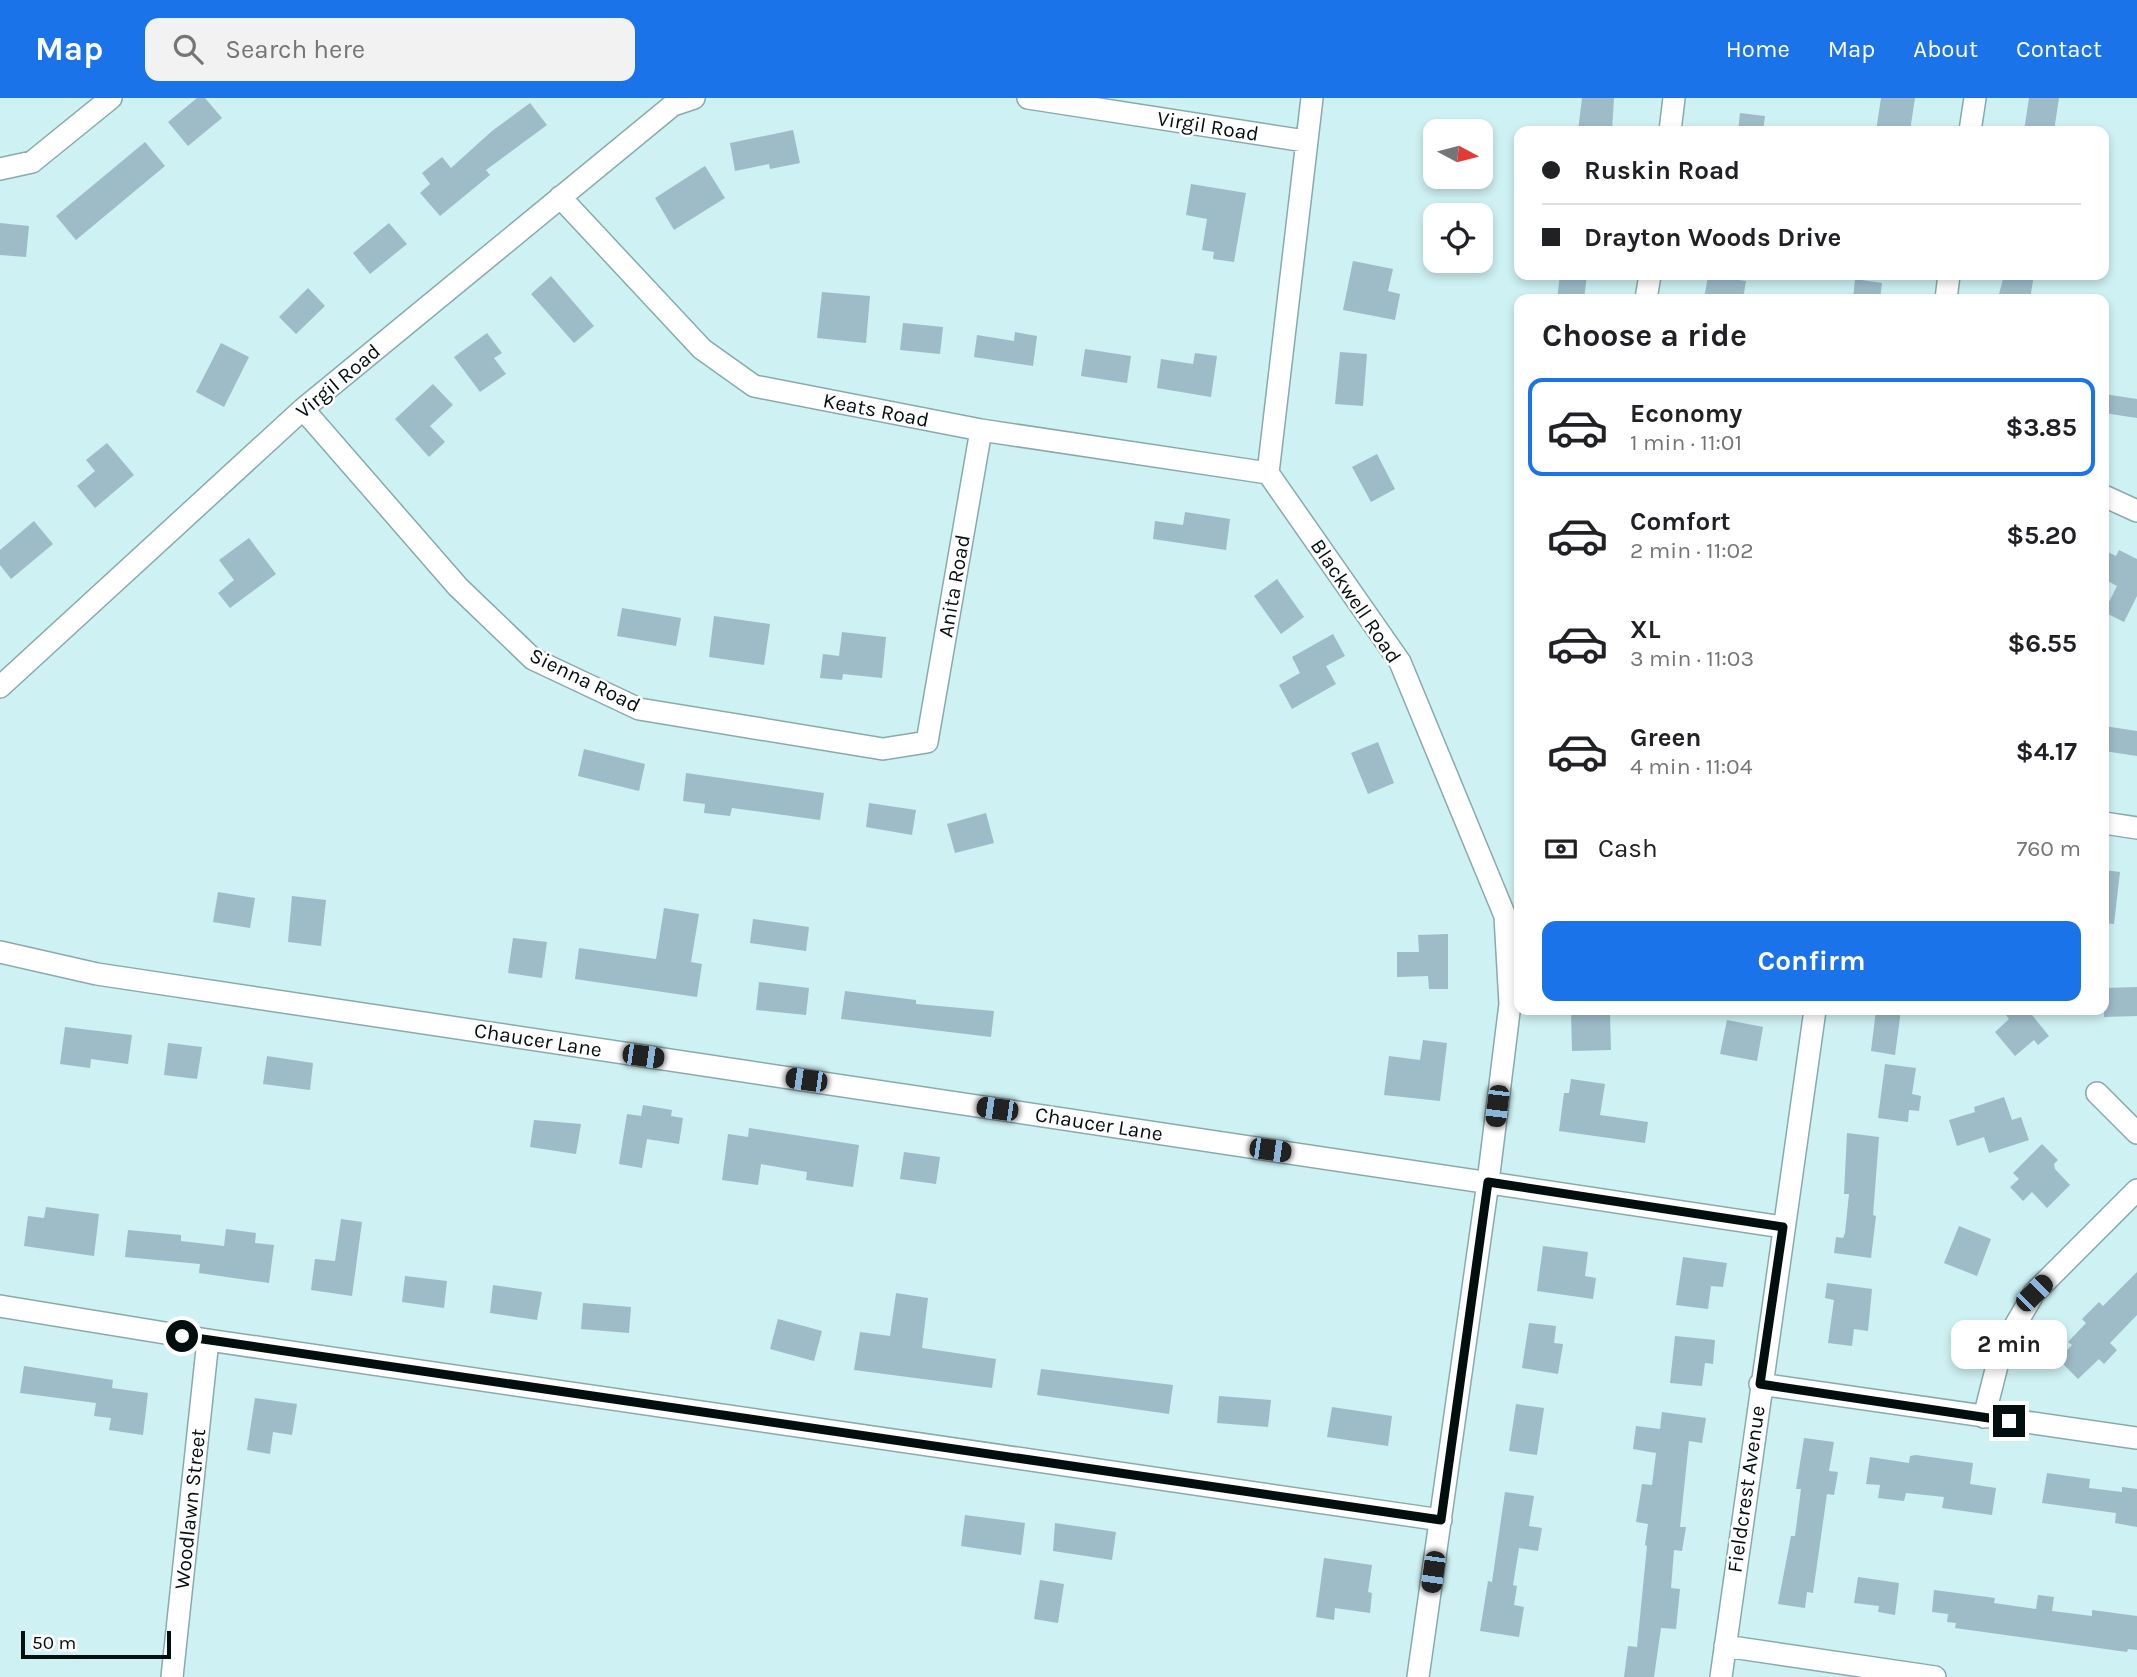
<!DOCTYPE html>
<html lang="en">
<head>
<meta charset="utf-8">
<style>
	body { margin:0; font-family:Karla,sans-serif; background:#f2f2f2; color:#202124; height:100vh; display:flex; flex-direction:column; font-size:26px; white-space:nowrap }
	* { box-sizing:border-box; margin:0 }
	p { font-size:23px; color:#757577 }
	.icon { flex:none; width:38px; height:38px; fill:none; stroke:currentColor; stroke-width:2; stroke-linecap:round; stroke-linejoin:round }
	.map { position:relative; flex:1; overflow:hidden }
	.details { position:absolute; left:1514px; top:196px; width:595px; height:721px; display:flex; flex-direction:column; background:#fff; border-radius:14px; box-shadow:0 4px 10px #0003 }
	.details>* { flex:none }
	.banner { position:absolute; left:1514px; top:28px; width:595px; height:154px; border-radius:14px; box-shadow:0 4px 10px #0003; display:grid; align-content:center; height:154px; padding:0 28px; background:#fff }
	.needle { width:46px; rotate:97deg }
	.buttons { position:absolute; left:1423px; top:21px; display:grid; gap:14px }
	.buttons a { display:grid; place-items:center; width:70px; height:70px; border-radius:14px; background:#fff; box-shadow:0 4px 10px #0003; font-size:35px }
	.scale { position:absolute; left:21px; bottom:18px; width:150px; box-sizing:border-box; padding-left:7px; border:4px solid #030e0f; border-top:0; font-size:19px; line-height:24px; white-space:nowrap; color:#030e0f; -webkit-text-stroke:5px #fff; paint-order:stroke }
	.end { position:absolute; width:32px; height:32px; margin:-16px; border:9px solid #030e0f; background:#fff; box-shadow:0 0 0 4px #fff }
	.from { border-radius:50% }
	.bubble { position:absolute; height:49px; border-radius:14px; background:#fff; box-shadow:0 4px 10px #0003; font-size:23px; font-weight:700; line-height:49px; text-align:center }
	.car { position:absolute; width:21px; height:42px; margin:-21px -10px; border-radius:9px; box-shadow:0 0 5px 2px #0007; background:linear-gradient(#222 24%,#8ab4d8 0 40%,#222 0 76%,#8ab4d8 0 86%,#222 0) }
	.banner b { display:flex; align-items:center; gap:24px; height:66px; font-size:26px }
	.banner b+b { border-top:2px solid #e0e0e0 }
	.banner i { width:18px; height:18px; background:#202124 }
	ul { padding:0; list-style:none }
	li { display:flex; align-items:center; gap:21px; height:98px; margin:0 14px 10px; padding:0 14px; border:4px solid transparent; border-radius:14px }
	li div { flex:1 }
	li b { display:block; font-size:26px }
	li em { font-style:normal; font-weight:700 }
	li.on { border-color:#1a73e8 }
	li>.icon { width:63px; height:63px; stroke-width:1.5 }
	h2 { padding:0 28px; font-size:32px; line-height:84px }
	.pay { display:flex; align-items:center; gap:18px; height:77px; padding:0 28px; font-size:26px }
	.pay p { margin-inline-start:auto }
	.button { display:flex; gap:14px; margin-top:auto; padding:14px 28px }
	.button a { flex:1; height:80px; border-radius:14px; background:#1a73e8; color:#fff; font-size:28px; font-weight:700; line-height:80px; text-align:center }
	header { display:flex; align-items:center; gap:42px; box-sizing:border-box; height:98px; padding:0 35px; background:#1a73e8; color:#fff }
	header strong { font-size:33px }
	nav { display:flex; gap:38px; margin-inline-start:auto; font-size:24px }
	.search { width:490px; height:63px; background:#f2f2f2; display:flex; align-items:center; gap:18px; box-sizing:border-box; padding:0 24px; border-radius:14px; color:#757577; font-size:26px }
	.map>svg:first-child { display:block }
	.building { fill:#9ebbc8 }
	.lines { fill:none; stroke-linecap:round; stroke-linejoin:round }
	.minor-casing { stroke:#89aaac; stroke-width:24 }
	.minor { stroke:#fff; stroke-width:21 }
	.route { stroke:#030e0f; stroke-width:9 }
	.labels { text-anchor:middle; stroke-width:5; stroke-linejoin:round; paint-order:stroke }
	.street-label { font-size:21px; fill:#030e0f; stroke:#fff }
</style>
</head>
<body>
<header>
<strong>Map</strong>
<div class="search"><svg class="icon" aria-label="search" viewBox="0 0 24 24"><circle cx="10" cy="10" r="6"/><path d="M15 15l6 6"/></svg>Search here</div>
<nav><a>Home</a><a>Map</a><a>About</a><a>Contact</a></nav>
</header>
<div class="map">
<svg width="2137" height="1579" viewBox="0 0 2137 1579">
	<rect width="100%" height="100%" fill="#cef1f3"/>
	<path class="building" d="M197,0H205L222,20L188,48L168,24Z
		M1582,0H1614L1612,33H1578Z
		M1881,0H1915L1910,33H1876Z
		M2029,0H2059L2054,33H2024Z
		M530,5L547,27L486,72L490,77L440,118L420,95L430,86L422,75L442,59L451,70L492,33Z
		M1740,15L1765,18L1763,33H1738Z
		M793,32L800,65L770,71L769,66L735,73L730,45Z
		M145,44L165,68L76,142L56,118Z
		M705,68L725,100L674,132L655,100Z
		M1191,86L1246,95L1234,164L1213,161L1214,154L1202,152L1207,121L1186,117Z
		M0,125L29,128L26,159L0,157Z
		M389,125L407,146L370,176L353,155Z
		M1353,163L1393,171L1388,193L1400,196L1395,222L1343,212Z
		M1560,177H1587L1584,201H1557Z
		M2004,177H2034L2030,201L1998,200Z
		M551,178L594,228L574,245L531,196Z
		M1708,178L1746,183L1743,201H1704Z
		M1855,181L1882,185L1880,201H1853Z
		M308,190L325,208L296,236L279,219Z
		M822,194L870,198L866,245L817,240Z
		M903,225L943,229L940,256L900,252Z
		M1015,234L1037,238L1033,268L974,259L977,237L1014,243Z
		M487,235L502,255L494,260L506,276L480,294L454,259Z
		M221,245L249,259L224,309L196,294Z
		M1085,251L1131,258L1127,285L1081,278Z
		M1340,254L1367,256L1363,308L1335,306Z
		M1195,255L1217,258L1211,299L1157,290L1161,261L1193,266Z
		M433,286L453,307L430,328L445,344L429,359L395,321Z
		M2104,296L2137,301V320L2104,315Z
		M107,345L134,377L95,410L77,388L95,373L86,362Z
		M1377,356L1395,391L1371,404L1352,369Z
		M1185,414L1230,421L1226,452L1153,441L1155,423L1183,427Z
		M34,423L53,446L11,481L0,467V452Z
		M249,440L276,476L230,510L218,495L234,482L219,462Z
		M2104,452L2116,458L2119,452L2137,461V498L2124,524L2104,514L2117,488L2104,481Z
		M1277,481L1304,519L1281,536L1254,498Z
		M622,510L681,520L676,548L617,538Z
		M714,518L770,526L764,567L709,559Z
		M842,534L886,539L882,580L843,576L842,582L820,580L823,556L839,558Z
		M1333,536L1345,558L1326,568L1336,586L1292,611L1279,587L1300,575L1292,559Z
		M2104,628L2137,633V658L2104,653Z
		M1378,644L1394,685L1368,696L1351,655Z
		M584,651L645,666L639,693L578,678Z
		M686,675L824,695L820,722L732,710L730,718L704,715L705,706L683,703Z
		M869,705L916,712L912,737L866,729Z
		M986,715L994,745L955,755L947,726Z
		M2104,772L2120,774L2114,826L2104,825Z
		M218,794L255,800L250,830L213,824Z
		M292,798L326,802L321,848L288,844Z
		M664,810L699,816L691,864L702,866L697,899L575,881L579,850L656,861Z
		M753,821L809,829L806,853L750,845Z
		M1448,836V891H1429L1428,878L1397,879V854H1419L1418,837Z
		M513,840L547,844L542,880L508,875Z
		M759,884L809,890L806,917L756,912Z
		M2137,889V918L2104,919V890Z
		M845,893L916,902V906L994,913L991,939L841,921Z
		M1571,912H1602V916H1610L1611,952L1572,953Z
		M1876,912H1901L1895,957L1871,953Z
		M2002,912H2028L2049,938L2038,947L2034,942L2015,958L1995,934L2009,921Z
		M1727,922L1763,929L1757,963L1720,956Z
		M65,929L132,937L128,966L91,961L90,970L60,966Z
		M1423,942L1447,945L1440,1003L1384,997L1389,958L1420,962Z
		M168,945L202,949L197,981L164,977Z
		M267,958L313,965L310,992L263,986Z
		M1885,966L1916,970L1912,996L1921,998L1919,1013L1909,1012L1908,1024L1878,1020Z
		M1571,981L1605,986L1600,1017L1648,1024L1645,1045L1559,1033L1564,995H1569Z
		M2004,999L2012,1022L2021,1019L2029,1042L1989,1055L1984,1039L1957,1048L1949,1022L1975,1014L1974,1009Z
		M643,1007L672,1012L671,1018L683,1020L679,1046L647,1041L642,1070L619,1066L627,1016L641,1018Z
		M534,1022L581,1026L576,1056L530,1049Z
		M749,1030L859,1047L853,1089L806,1082L807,1074L761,1066L758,1087L722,1082L728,1036L748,1039Z
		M1847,1035L1879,1039L1873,1117L1876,1118L1871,1160L1834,1155L1836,1139L1843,1140L1845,1135L1849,1096H1844Z
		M2042,1046L2058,1062L2054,1066L2055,1071L2070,1087L2047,1110L2032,1094L2023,1103L2010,1089L2019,1081L2013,1075Z
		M904,1054L940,1059L936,1086L900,1081Z
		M46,1109L99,1116L94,1158L24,1148L28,1118L44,1120Z
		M341,1121L362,1124L352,1198L311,1192L315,1161L335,1163Z
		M1959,1128L1991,1141L1977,1178L1944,1165Z
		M226,1131L256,1135L255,1145L274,1147L269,1185L199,1175L200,1166L125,1159L128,1132L181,1137V1143L224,1148Z
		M1543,1148L1588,1154L1585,1178L1596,1180L1593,1201L1537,1193Z
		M1683,1159L1727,1165L1723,1189L1711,1188L1708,1211L1676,1207Z
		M2137,1174V1217L2110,1245L2117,1252L2104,1266L2099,1261L2078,1281L2058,1261L2072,1247L2068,1244L2086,1225L2082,1221L2099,1204L2103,1208Z
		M405,1178L447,1183L444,1210L402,1204Z
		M1827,1185L1872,1191L1868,1233L1854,1231L1852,1248L1828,1245L1834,1202L1825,1200Z
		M493,1187L542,1194L537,1222L490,1215Z
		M896,1195L928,1200L922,1250L996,1261L992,1290L854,1272L860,1234L890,1238Z
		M583,1205L631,1209L629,1235L581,1231Z
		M778,1221L822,1233L814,1263L770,1251Z
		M1529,1225L1556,1228L1554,1245L1563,1246L1558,1276L1522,1270Z
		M1675,1238L1715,1242L1713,1266L1705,1265L1702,1288L1670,1285Z
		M24,1268L113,1282L112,1290L148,1295L143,1337L109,1332L111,1320L94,1318L96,1305L20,1295Z
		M1041,1271L1173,1287L1169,1316L1037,1297Z
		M1219,1298L1271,1302L1268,1329L1217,1325Z
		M255,1300L297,1306L292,1337L273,1334L270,1356L247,1352Z
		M1516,1306L1544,1310L1537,1357L1509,1353Z
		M1332,1309L1392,1318L1388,1348L1327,1339Z
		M1662,1314L1706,1320L1702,1345L1689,1343L1680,1429H1686L1682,1453L1674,1452L1671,1490L1680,1491L1676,1531L1661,1530L1654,1579H1624L1628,1548L1637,1549L1647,1448L1645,1447L1648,1426L1636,1424L1642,1386L1652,1387L1656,1355L1633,1351L1636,1328L1660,1331Z
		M1804,1340L1834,1344L1829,1373L1838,1374L1834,1397L1827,1396L1813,1495L1807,1494L1805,1510L1778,1506L1791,1438H1795L1801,1391H1796Z
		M1916,1357L1973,1365L1970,1386L1996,1390L1992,1417L1942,1410L1944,1399L1906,1395L1904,1403L1878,1400L1880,1387L1866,1386L1870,1359L1909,1365L1910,1358Z
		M2047,1375L2090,1381L2089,1390L2122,1394V1389L2137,1391V1429L2115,1425L2116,1415L2042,1405Z
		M1505,1394L1534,1398L1529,1428L1542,1430L1538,1453L1519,1450L1513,1487L1517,1488L1514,1507L1524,1509L1519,1539L1480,1533L1488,1483L1492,1484Z
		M965,1417L1025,1425L1021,1457L961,1448Z
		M1055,1425L1116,1434L1112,1462L1053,1453Z
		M1324,1460L1372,1467L1368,1494L1372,1495L1370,1515L1335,1510L1334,1522L1316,1519Z
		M1858,1479L1899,1485L1895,1517L1878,1514L1879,1508L1854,1505Z
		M1040,1482L1064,1486L1058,1525L1034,1521Z
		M1934,1492L1995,1500L1994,1505L2036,1511L2038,1497L2054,1499L2052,1513L2092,1518V1512L2137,1518V1552L2128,1551L2127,1554L1955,1530L1956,1525L1947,1524L1948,1516L1932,1514Z"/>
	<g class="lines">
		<defs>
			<path id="minor" d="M1028,0L1305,43
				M1312,0L1268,375L1400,564L1505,818L1510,906L1488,1084L1418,1579
				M1670,33L1674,0
				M1970,33L1975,0
				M0,71L32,64L111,0
				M560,99L702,251L754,288L981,332L1268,375
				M1646,201L1650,177
				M1946,201L1949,177
				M303,311L458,489L533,561L639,611L883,651L927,644L981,332
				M2104,398L2137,413
				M0,589L303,311L673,7L694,0
				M2104,725L2137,730
				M0,854L97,876L1783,1129
				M2097,995L2137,1035
				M0,1208L208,1242L1441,1422
				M1760,1286L2137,1340
				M1984,1319L2001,1252L2034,1195L2137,1092
				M1725,1548L1935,1579
				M172,1579L208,1242
				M1721,1579L1815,912"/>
		</defs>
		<use href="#minor" class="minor-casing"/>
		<use href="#minor" class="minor"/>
	</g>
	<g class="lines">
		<path class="route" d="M182,1238L1441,1422L1488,1084L1783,1129L1760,1286L2009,1323"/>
	</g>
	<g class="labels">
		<g class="street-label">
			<text transform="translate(1208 28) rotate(9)" y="7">Virgil Road</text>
			<text transform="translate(338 283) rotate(-40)" y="7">Virgil Road</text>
			<text transform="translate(876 312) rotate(11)" y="7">Keats Road</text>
			<text transform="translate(954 488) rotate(-80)" y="7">Anita Road</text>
			<text transform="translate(1356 503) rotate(56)" y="7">Blackwell Road</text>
			<text transform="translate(585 582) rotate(26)" y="7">Sienna Road</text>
			<text transform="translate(538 942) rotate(9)" y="7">Chaucer Lane</text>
			<text transform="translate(1099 1026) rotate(9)" y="7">Chaucer Lane</text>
			<text transform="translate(1746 1391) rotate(-82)" y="7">Fieldcrest Avenue</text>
			<text transform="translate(190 1411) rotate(-84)" y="7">Woodlawn Street</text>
		</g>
	</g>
</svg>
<div class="buttons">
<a><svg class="needle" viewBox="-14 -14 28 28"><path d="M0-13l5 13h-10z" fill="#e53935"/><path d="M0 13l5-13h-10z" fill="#757577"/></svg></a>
<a><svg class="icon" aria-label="locate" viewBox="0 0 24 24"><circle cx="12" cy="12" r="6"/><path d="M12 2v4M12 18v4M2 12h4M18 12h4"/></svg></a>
</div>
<div class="scale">50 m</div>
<i class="end from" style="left:182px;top:1238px"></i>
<i class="end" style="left:2009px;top:1323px"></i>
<div class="bubble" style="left:1951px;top:1222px;width:116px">2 min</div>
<i class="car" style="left:643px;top:958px;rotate:98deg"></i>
<i class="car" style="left:806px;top:982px;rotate:278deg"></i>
<i class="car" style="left:1497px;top:1008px;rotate:187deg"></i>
<i class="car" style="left:997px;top:1011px;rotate:278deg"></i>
<i class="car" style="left:1270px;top:1052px;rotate:98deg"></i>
<i class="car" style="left:2034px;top:1195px;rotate:45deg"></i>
<i class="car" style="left:1433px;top:1474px;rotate:188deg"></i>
<div class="banner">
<b><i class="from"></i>Ruskin Road</b>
<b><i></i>Drayton Woods Drive</b>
</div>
<section class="details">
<h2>Choose a ride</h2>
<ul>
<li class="on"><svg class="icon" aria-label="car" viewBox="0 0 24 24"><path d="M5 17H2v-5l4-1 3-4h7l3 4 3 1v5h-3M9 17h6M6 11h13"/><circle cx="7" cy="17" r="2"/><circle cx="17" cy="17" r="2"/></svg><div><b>Economy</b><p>1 min · 11:01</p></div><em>$3.85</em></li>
<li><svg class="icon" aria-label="car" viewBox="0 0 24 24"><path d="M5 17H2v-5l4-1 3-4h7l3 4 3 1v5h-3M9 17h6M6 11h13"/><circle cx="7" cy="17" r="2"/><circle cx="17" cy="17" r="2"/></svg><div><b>Comfort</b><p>2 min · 11:02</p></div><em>$5.20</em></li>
<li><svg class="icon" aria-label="car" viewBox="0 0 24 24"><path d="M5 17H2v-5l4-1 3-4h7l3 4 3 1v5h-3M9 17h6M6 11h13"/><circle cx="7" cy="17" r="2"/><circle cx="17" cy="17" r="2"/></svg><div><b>XL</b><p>3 min · 11:03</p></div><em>$6.55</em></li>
<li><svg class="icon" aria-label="car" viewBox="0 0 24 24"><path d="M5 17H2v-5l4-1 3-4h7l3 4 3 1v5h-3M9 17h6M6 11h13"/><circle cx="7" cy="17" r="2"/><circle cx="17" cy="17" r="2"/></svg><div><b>Green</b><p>4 min · 11:04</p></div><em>$4.17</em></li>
</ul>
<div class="pay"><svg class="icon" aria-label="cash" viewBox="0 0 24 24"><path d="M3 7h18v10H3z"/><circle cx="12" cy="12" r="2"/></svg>Cash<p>760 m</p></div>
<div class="button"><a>Confirm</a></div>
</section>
</div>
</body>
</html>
